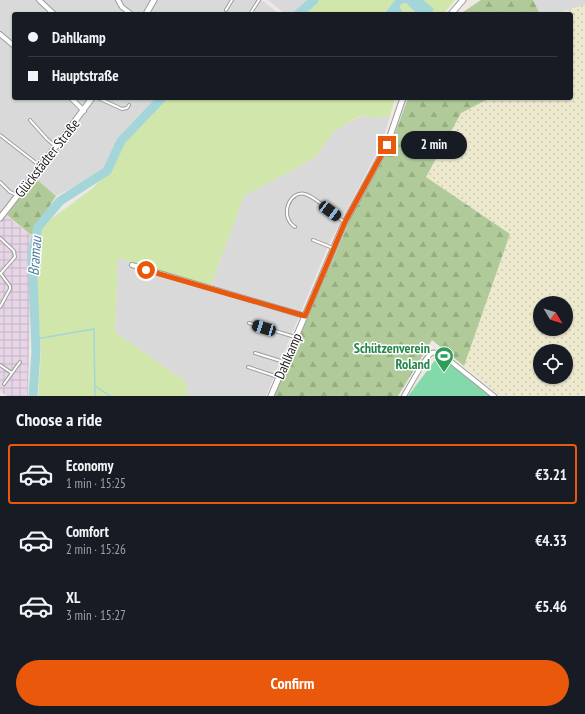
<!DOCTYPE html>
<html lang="en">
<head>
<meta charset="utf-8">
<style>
	body { margin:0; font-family:"PT Sans Narrow",sans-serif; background:#242831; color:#f1f3f6; height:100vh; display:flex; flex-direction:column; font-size:15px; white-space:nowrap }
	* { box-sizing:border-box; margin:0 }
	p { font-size:13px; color:#9ea1a6 }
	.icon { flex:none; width:22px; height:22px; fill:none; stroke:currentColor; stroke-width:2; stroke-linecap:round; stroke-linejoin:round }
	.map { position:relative; height:396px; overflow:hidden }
	.details { display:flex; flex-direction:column; background:#171b24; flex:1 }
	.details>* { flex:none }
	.banner { position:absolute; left:12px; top:12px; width:561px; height:88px; border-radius:4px; box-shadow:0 1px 3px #0004; display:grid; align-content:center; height:88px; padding:0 16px; background:#171b24 }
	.needle { width:26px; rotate:128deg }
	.fabs { position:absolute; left:533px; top:296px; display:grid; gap:8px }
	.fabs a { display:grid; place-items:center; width:40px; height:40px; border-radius:50%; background:#171b24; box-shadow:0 1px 3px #0004; font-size:20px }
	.end { position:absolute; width:18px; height:18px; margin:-9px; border:5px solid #ea580c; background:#fff; box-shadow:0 0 0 2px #fff }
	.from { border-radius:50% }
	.bubble { position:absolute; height:28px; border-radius:14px; background:#171b24; box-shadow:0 1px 3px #0004; font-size:13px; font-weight:700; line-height:28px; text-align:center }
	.car { position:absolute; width:12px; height:24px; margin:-12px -6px; border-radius:5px; box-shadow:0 0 3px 1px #0007; background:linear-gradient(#222 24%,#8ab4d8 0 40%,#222 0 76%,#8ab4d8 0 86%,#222 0) }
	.banner b { display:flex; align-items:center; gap:14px; height:38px; font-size:15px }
	.banner b+b { border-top:1px solid #363941 }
	.banner i { width:10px; height:10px; background:#f1f3f6 }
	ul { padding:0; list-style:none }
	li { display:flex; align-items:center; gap:12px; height:60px; margin:0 8px 6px; padding:0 8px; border:2px solid transparent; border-radius:4px }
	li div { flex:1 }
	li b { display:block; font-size:15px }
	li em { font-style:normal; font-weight:700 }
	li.on { border-color:#ea580c }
	li>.icon { width:36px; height:36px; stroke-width:1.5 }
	h2 { padding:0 16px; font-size:18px; line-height:48px }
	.action { display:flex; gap:8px; margin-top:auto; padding:8px 16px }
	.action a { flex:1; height:46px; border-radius:24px; background:#ea580c; color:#fff; font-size:16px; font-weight:700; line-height:46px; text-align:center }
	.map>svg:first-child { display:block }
	.residential { fill:#dad9da }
	.industrial { fill:url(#industrial-grid) }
	.farmland { fill:url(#farmland-dots); fill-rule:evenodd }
	.grass { fill:#d1e6aa }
	.forest { fill:url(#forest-firs) }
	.pitch { fill:#83d9aa }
	.water { fill:#a4d6d9 }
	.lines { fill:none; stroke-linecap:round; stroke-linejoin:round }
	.stream { stroke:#a4d6d9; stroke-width:1.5 }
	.river { stroke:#a4d6d9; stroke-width:9 }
	.service-casing { stroke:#9d9d9d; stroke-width:4 }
	.minor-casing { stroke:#9d9d9d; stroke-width:6 }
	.tertiary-casing { stroke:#9d9d9d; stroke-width:7 }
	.service { stroke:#fff; stroke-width:2 }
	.minor { stroke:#fff; stroke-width:4 }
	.tertiary { stroke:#fff; stroke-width:5 }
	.route { stroke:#ea580c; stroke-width:5 }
	.labels { text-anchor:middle; stroke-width:3; stroke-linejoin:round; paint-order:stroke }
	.street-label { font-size:14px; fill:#1c1c1c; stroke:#fff }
	.leisure-label { font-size:14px; font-weight:bold; fill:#27864d; stroke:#fff; text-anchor:end }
	.water-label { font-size:15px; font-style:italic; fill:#487d98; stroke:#fff }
</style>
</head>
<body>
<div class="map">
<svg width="585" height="396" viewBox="0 0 585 396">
	<defs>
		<pattern id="industrial-grid" width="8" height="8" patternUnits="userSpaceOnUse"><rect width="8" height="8" fill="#e6d5e6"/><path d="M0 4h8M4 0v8" fill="none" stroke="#c5b6c5"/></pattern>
		<pattern id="farmland-dots" width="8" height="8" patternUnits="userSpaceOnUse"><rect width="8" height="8" fill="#ece9ce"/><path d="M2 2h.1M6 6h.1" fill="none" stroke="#cac7b0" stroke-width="1.8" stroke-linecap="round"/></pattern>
		<pattern id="forest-firs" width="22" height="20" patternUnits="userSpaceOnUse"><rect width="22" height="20" fill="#b0cb99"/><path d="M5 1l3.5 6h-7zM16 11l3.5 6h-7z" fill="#97ae83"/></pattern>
	</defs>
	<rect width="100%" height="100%" fill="#ede8e3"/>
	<path class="residential" d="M0,0H262L279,14H14V98H159L119,140L105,170L94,177L56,196L30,174L0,213Z
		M268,0H307L292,14H285Z
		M533,0H585V5L553,14H540Z
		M363,115L374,118L390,116L382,143L329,244L266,396H188L186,382L115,332L118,258L211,286L244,196L315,158L333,132Z"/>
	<path class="industrial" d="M6,215L31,236L28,396H7L0,391V223Z"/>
	<path class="farmland" d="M585,5V396H500L464,366L510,234L426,177L461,113L490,98H571V14H553ZM540,303H566V329H540ZM540,351H566V377H540Z"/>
	<path class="grass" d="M316,0H395L384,14H301Z
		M423,0H455L443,14H431L434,9Z
		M406,3L417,14H403L400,8L401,4Z
		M163,98H395L390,116L374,118L362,115L333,132L315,158L244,196L211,286L118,258L115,332L186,382L188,396H159L158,394V396H38L41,352L34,255L39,228L93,188L108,172L122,141Z"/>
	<path class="forest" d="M481,0H533L540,14H460Z
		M408,98H490L461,113L426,177L510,234L464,366L432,340L398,396H274L352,215L390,147Z
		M35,178L56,196L31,235L7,215Z"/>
	<path class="pitch" d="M439,355L490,396H408Z"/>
	<path class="water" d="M395,0H423L434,9L431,14H417L406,3L401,4L400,7L403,14H384Z"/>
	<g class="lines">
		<path class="stream" d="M36,339L94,329L95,396
			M95,386L110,396"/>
		<path class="river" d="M298,14L314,0
			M33,396L36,351L32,254L38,227L60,201L107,171L121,141L162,98"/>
		<defs>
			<path id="service" d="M226,10L232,0
				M250,14L259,0
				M98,98L122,109L127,108L129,105
				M30,120L47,139L56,147
				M0,135L40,166
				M0,182L10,192L17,195
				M295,227C279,217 289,190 305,194C314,196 335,215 344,222
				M0,238L14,251L15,257L0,274
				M313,240L333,248
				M0,307L10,289V286L1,274
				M249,323L295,337
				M255,353L284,362
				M0,365L12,373
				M248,367L278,377
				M4,384L20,362"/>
			<path id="minor" d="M39,0L54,14
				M118,0L122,7L131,14
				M0,34L14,46
				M71,98L84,111
				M132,265L305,316
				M404,396C409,388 426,355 432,353C436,351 440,354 444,356L494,396"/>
			<path id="tertiary" d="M146,14L154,0
				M451,14L463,0
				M0,218L64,136L92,98
				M271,396L343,226L387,145L403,98"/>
		</defs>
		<use href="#service" class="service-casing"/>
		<use href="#minor" class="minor-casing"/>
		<use href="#tertiary" class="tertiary-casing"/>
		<use href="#service" class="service"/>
		<use href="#minor" class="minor"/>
		<use href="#tertiary" class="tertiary"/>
	</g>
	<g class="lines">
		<path class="route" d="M146,270L305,316L345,222L387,145"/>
	</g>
	<defs>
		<symbol id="stadium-pin" viewBox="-11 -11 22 30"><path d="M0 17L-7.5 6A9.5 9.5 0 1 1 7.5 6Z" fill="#2e9e5b" stroke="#fff"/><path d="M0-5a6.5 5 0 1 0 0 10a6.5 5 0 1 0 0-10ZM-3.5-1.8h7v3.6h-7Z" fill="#fff"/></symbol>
	</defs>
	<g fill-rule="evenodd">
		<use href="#stadium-pin" x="433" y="345" width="22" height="30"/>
	</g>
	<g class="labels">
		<g class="street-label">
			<text transform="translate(47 158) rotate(-52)" y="5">Glückstädter Straße</text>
			<text transform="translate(288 356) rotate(-67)" y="5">Dahlkamp</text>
		</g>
		<g class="leisure-label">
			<text x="430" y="353">Schützenverein<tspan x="430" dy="16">Roland</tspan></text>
		</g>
		<g class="water-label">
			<text transform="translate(35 256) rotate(-86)" y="5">Bramau</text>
		</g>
	</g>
</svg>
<div class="fabs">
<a><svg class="needle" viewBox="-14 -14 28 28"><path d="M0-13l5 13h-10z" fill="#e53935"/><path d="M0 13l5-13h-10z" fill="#9ea1a6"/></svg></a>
<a><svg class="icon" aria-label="locate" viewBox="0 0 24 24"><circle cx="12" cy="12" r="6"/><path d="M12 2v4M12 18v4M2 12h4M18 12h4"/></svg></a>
</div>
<i class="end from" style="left:146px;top:270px"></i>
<i class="end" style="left:387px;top:145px"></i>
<div class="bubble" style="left:401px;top:131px;width:66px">2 min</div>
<i class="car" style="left:330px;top:211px;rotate:127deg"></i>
<i class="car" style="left:264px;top:328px;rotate:287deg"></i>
<div class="banner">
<b><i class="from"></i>Dahlkamp</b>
<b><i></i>Hauptstraße</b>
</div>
</div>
<section class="details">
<h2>Choose a ride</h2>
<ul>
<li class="on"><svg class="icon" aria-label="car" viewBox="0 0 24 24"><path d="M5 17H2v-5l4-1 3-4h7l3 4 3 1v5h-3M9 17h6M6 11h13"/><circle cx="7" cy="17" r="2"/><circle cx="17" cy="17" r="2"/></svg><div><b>Economy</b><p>1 min · 15:25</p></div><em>€3.21</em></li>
<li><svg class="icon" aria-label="car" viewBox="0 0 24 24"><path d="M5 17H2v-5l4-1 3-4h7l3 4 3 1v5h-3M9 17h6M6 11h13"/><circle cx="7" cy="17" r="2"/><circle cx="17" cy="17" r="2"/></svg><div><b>Comfort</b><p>2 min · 15:26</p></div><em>€4.33</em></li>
<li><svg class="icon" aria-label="car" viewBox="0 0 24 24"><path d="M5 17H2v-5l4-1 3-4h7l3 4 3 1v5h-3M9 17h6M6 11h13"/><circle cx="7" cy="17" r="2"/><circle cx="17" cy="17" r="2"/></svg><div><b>XL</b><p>3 min · 15:27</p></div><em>€5.46</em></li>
</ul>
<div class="action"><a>Confirm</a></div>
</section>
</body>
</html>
